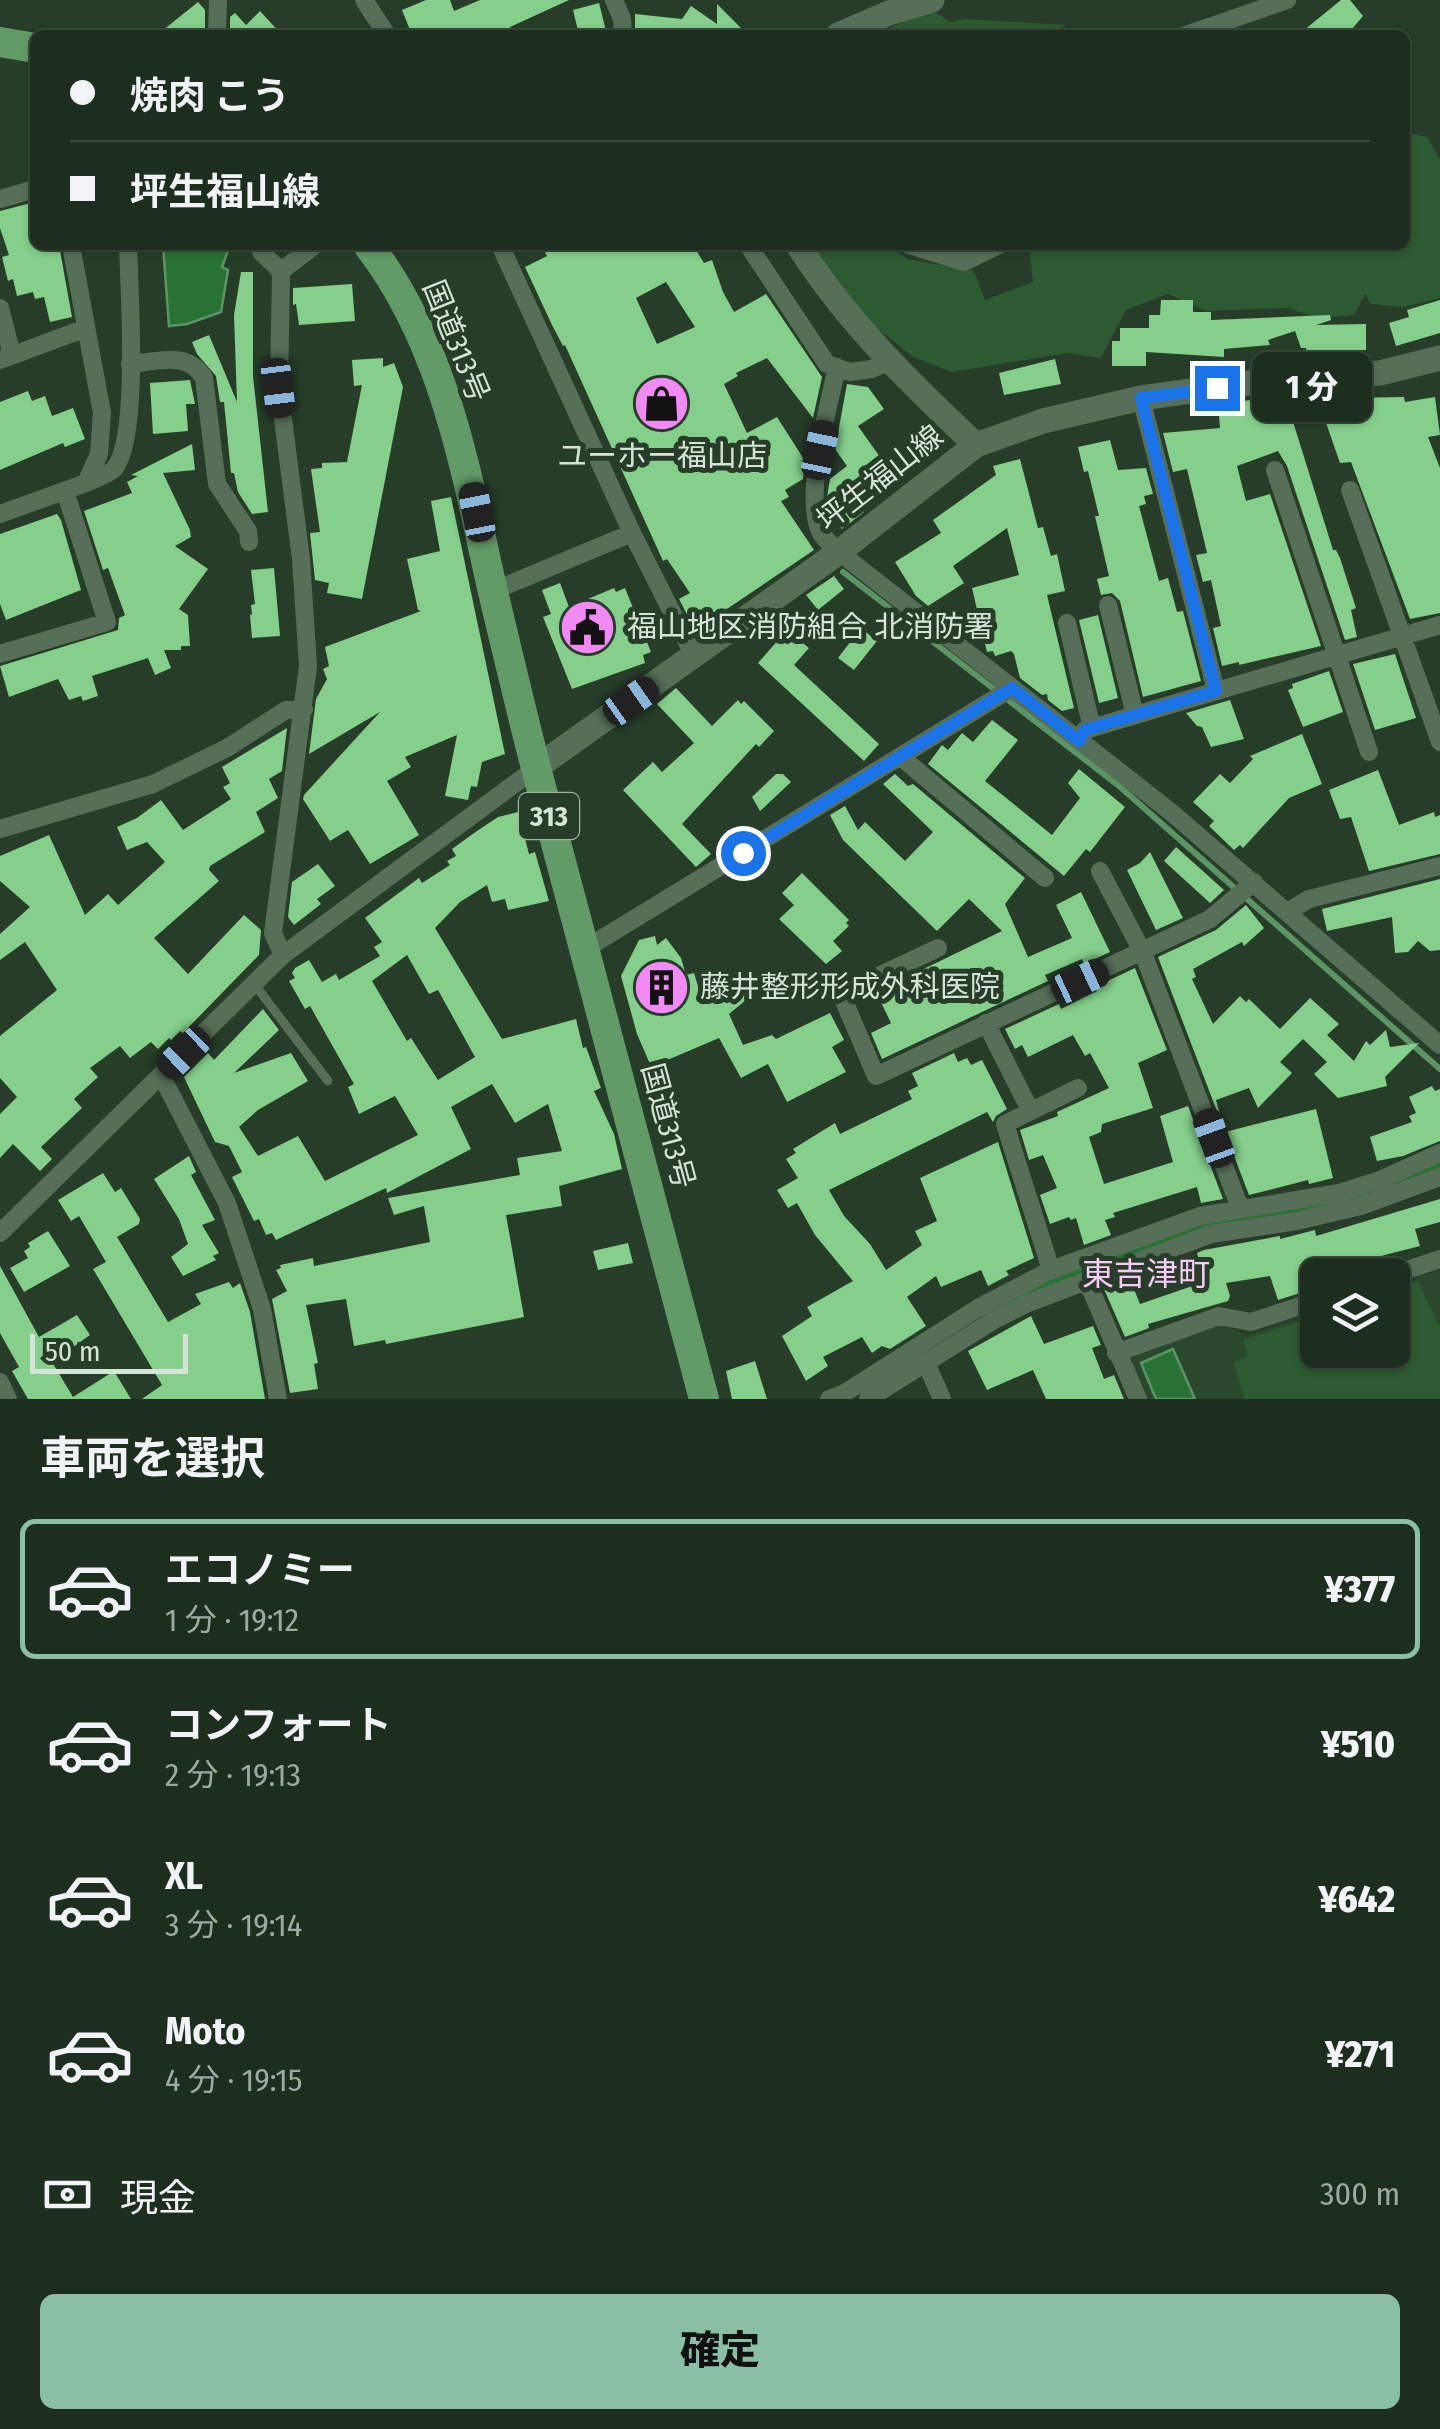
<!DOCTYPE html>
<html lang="ja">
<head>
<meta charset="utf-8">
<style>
	body { margin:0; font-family:"Fira Sans Condensed","Noto Sans JP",sans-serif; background:#2a3a2c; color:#f1f3f6; height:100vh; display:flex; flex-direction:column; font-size:38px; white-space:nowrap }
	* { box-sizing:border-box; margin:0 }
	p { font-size:32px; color:#a0a8a4 }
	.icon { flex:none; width:55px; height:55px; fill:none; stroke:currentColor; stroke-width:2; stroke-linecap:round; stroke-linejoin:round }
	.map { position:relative; height:1399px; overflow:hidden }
	.details { display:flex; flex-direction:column; background:#1d2e1f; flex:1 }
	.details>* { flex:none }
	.guide { position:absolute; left:30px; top:30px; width:1380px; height:220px; border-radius:15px; box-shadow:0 2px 8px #0004,0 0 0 2px #3b4a3d; display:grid; align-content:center; height:220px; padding:0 40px; background:#1d2e1f }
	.controls { position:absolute; left:1300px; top:1258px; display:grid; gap:20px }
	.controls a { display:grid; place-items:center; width:110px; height:110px; border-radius:15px; background:#1d2e1f; box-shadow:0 2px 8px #0004,0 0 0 2px #3b4a3d; font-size:50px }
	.scale { position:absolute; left:30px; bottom:25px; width:158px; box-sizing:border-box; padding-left:10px; border:5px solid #d6e4d7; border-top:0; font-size:28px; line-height:35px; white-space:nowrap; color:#d6e4d7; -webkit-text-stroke:8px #273d29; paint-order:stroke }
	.end { position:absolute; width:45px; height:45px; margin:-22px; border:12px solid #1a73e8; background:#fff; box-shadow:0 0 0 5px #fff }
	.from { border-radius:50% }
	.bubble { position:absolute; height:70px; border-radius:15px; background:#1d2e1f; box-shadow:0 2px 8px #0004,0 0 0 2px #3b4a3d; font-size:32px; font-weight:800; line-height:70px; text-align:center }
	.car { position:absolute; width:30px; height:60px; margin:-30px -15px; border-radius:12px; box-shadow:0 0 8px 2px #0007; background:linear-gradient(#222 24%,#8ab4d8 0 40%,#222 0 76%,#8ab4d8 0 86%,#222 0) }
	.guide b { display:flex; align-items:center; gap:35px; height:95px; font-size:38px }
	.guide b+b { border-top:2px solid #3b4a3d }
	.guide i { width:25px; height:25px; background:#f1f3f6 }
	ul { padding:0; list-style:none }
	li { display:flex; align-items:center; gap:30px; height:140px; margin:0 20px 15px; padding:0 20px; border:5px solid transparent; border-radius:15px }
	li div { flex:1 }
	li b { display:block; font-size:38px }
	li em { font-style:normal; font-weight:800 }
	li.current { border-color:#8abfa5 }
	li>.icon { width:90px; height:90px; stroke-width:1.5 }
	h2 { padding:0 40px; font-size:45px; line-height:120px }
	.pay { display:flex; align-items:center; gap:25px; height:110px; padding:0 40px; font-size:38px }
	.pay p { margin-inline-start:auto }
	.action { display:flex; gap:20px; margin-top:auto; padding:20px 40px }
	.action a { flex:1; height:115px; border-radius:15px; background:#8abfa5; color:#111; font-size:40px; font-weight:800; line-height:115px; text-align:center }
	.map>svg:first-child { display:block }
	.built { fill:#2b472d }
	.green { fill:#2d5a32 }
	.water { fill:#297235; stroke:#5d9466; stroke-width:2.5 }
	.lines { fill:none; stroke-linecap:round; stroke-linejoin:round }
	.stream { stroke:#5d9466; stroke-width:6 }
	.canal { stroke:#297235; stroke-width:22 }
	.building { fill:#85ce8c; fill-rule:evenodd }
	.lane { stroke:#576f58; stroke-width:9 }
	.street { stroke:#576f58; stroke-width:18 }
	.secondary { stroke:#576f58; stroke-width:25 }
	.highway { stroke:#639b68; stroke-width:30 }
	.route { stroke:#1a73e8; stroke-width:12 }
	.labels { text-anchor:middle; stroke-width:10; stroke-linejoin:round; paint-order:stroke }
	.shield { fill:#273d29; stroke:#a2b2a3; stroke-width:2.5 }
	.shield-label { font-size:28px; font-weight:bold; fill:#d6e4d7 }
	.street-label { font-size:30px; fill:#d6e4d7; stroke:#273d29 }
	.poi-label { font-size:30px; fill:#d6e4d7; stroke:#273d29; text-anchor:start }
	.neighbourhood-label { font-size:32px; fill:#f9cbf9; stroke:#273d29 }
</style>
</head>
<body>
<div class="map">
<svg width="1440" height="1399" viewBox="0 0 1440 1399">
	<rect width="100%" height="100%" fill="#273d29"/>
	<path class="built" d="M1440,1270V1399H1146L1128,1355L1218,1321L1246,1336L1317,1312L1318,1350H1392L1393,1286Z"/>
	<path class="green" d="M931,9L950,22L964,19L1067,25L1039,35H875Z
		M1405,132L1427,137L1440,160V298L1404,307L1371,304L1365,294L1354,315L1317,318L1288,308L1206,311L1168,294L1126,310L1101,358L1067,353L952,372L913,357L861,315L812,245H889L907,259L974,271L985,300L1033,282L1029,245H1405Z
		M1418,1281L1440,1328V1399H1245L1233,1362L1248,1357L1243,1340L1317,1315L1318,1350H1392L1393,1290Z"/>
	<path class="water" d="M163,245H230L222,267L228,270L221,312L187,324L169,326Z
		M1173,1349L1195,1399H1156L1141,1363Z"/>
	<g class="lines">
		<path class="stream" d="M843,572L1119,786L1440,1069"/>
		<path class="canal" d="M1008,1304L1058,1280L1215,1223L1312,1208L1368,1195L1440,1167"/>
	</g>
	<path class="building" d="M426,0H450L454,11L480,0H569L510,27L513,35H412L402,10Z
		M1341,0H1350L1363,16L1352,29L1345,35H1298Z
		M198,2L205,10V28L196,35H157Z
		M599,3L607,35H579L573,10Z
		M717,4L748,35H635V14L682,19L691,6L717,24Z
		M260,11L282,35H230V17L235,13L246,25Z
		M35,202V245H59L72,317L50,322L44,297L35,299L33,292L17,296L13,279L8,281L2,257L9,255L0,228V211Z
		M559,245H693L704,263L712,260L723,292L734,312L766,294L822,377L813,418L767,358L736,373L738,376L724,384L747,433L777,417L805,461L803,479L785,490L789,497L781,501L814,550L724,611L722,608L692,624L679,599L690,593L667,559L663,561L565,345L563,346L552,325L525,267L547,256L545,253ZM666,282L695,327L657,344L636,298Z
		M241,272H253V376L268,512L252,514L238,492L234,473H231L224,402H220L216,376L197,354L192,342L209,335L237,402L234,315Z
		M352,284L355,321L299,325L296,304L293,305V288Z
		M1161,300H1193V312H1211V320L1330,315L1331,320L1316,325L1366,324V350L1306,351V348H1301L1295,331L1268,340L1270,345L1224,349V357L1146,352V366H1112V341H1120V328H1149V315H1160Z
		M1440,300V333L1396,346L1389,323L1409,317L1407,310Z
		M383,358V367L394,363L403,387L362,599L327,593L329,583L315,580L310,533L320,532L311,469L322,468V463L347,462L362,385L354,386L352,360Z
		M1055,359L1061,384L1004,395L999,373Z
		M190,380L195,404H186L188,431L153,434L150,383Z
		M847,384L868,387L884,409L858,426L885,464L856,484L859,489L851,495L864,512L842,529L835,520L831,524L827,497L830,479L847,466L835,449Z
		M28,391L32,401L45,396L52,416L73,408L85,439L65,447L63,443L0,470V402Z
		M1345,392L1346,398L1404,397L1405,402L1435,397L1440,435L1428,437L1440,468V613L1410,619L1351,462L1340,463L1316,394Z
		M1285,396L1333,550H1336L1340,558L1356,608L1351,610L1357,637L1345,640L1287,466L1278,451L1237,466L1246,501L1270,494L1321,646L1239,665V662L1222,666L1213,628L1221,626L1211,580L1203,582L1196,555L1207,553L1187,469L1173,472L1163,433L1220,428L1218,404Z
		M1110,440L1118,470L1146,468L1153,494L1144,496L1146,504L1139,506L1159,581L1168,578L1177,612L1183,611L1201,681L1143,697L1120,601L1112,593L1101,595L1097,579L1109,576L1095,516H1099L1088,471L1084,472L1078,447Z
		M192,444L195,470L163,473L190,530L191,537L175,546L208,569L179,609L188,615L190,646H181V650H164L171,668L155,675L148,658L92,676L98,696L83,701L81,696L69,700L58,679L9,697L0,666L118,630L119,618L125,615L108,568L103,570L84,511L132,493L127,482L138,476L131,475Z
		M1020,459L1038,528L1043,527L1051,556L1057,554L1065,591L1047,595L1074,708L1062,711L1048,700L1047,694L1042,695L1020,678L1014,654L1011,651L995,656L993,651L987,652L972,588L1019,575L1007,528L953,566L964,583L928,606L916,596L895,562L941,533L933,520L996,475L993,466Z
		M451,497L505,754L482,762L477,787L471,786L468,800L445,796L457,735L405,757L411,767L387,781L419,835L370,864L348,830L330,841L303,799L304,795L380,712L309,754L316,699L327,679L323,669L329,666L325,647L421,611L418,610L407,559L440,551L431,501Z
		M57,514L61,520L81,590L6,620L0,604V534Z
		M274,568L280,636L252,638L250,615L252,614L251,605L255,604L251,570Z
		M834,576L844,589L818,610L806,595Z
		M560,583L569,607L614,588L616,592L625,588L651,652L643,655L645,663L572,689L543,617L551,614L542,590Z
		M1098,615L1118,698L1099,703L1079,620Z
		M861,628L877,641L854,670L838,658Z
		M787,630L809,648L794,665L879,744L864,761L758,663Z
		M1395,654L1416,718L1375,730L1353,664Z
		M1329,671L1343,712L1303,727L1288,690L1293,688L1292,684Z
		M676,688L712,726L738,700L741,704L744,701L774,731L759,747L756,744L682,824L711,854L696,867L623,790L653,762L662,772L694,743L657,704Z
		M1230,700L1244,739L1211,747L1202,727L1197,726L1186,713Z
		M992,720L1018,740L985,781L1052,835L1080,798L1068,783L1079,769L1125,807L1090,852L1086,849L1064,876L928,764L942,745L948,750L962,733L973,742Z
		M287,728L282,771L269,779L278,798L256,812L265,832L210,866L209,870L219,881L154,938L188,974L244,915L261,930L259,955L183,1033L180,1031L171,1040L169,1038L158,1049L151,1042L130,1058L120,1046L90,1068L98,1077L74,1099L82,1108L41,1147L52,1159L40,1171L13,1144L0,1158V1114L17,1097L0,1078V1036L57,990L25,942L0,960V934L30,907L0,881V856L49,835L85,915L108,894L118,905L165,862L147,842L127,850L117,827L137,818L161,800L183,830L231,799L223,787L230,783L222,767Z
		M1302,734L1322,784L1289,798L1243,848L1240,845L1234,850L1209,826L1214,821L1193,802L1220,774L1230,783L1253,759L1250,756Z
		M1378,770L1399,825L1434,812L1435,817L1440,815V854L1369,871L1351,817L1340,819L1329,790Z
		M776,774H783L791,782L760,811L752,797Z
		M895,774L908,786L913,784L1025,878L1005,904L1028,957L1072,938L1056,905L1081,892L1110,952L1084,964L1082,959L1045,975L1048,981L882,1059L871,1033L891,1023L876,992L1002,931L969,899L937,931L843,840L830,815L845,806L858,830L865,822L905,861L933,832L883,784Z
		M518,812L529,854L535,852L549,901L508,910L505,899L492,902L487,885L460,902L435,928L502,1039L576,1019L583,1048L586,1047L601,1088L594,1091L614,1134L622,1169L559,1186L562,1206L506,1215L524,1317L386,1344L385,1340L354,1346L346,1299L306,1305L318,1363L314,1364L318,1389L290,1393L272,1299L287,1291L276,1270L281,1268L280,1265L313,1258L314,1266L430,1242L424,1206L394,1215L388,1198L520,1175L517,1158L562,1151L548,1104L515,1123L492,1084L451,1107L471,1149L387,1193L386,1188L276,1240L272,1233L266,1235L259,1219L254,1221L232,1177L242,1172L229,1146L215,1142L184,1077L208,1053L214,1060L263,1009L279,1030L234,1073L291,1053L308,1081L258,1110L239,1127L258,1156L298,1136L325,1181L418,1135L395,1096L359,1114L348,1087L354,1084L310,1006L305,1009L289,981L295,978L292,973L295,968L309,960L322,982L336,974L339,980L380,956L374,947L382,942L365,918L419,878L422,883L450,865L447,861L456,856L452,849L474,833L498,817ZM407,955L429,994L438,990L475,1057L438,1080L411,1038L407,1041L372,981Z
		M1176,847L1224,890L1210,903L1164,861Z
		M1150,852L1183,918L1156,930L1127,870L1140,863Z
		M318,864L335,886L317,899L321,904L294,925L288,917L292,882Z
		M802,873L849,920L846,923L849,926L833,941L842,951L826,964L779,919L794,905L782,893Z
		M1440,879V950L1430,951L1418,941L1408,952L1395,953L1392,917L1327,931L1322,909Z
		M1246,905L1264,928L1244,946L1242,942L1193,969L1196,977L1192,979L1213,1024L1240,996L1246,1002L1249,999L1280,1029L1310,998L1339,1024L1327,1035L1354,1061L1366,1041L1370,1045L1386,1030L1390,1047L1419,1043L1385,1077L1387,1086L1338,1098L1314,1074L1327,1062L1303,1039L1280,1062L1292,1073L1258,1108L1249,1088L1216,1100L1225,1132L1316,1109L1333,1178L1309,1184L1308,1180L1249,1195L1158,957L1216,930Z
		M655,936L657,945L666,938L681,958L686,975L694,973L700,993L710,986L718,999L766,976L769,981L729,1014L743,1045L772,1035L776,1039L830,1013L844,1040L832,1047L846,1072L787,1102L768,1064L741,1078L719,1038L658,1064L657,1061L650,1064L637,1034L621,976L639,940Z
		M1135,968L1167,1050L1138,1063L1153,1108L1102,1124L1101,1132L1089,1137L1104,1184L1173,1162L1160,1116L1188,1106L1223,1199L1201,1203L1197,1187L1113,1213L1115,1217L1105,1220L1111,1235L1084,1245L1076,1218L1071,1220L1069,1217L1050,1224L1040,1195L1057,1188L1043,1155L1029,1160L1020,1130L1058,1116L1057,1112L1109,1088L1090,1053L1085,1056L1073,1035L1028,1057L1022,1045L1015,1049L1005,1029L1059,1004L1061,1009L1097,991L1095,987Z
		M954,1053L958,1062L967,1058L971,1065L982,1060L1007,1109L996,1116L993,1122L987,1112L829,1190L844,1216L870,1244L886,1270L922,1245L915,1231L937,1221L920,1178L998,1142L1034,1258L1006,1271L1009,1275L988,1286L981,1270L941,1287L936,1276L907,1297L926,1326L890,1349L882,1346L872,1353L862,1337L823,1357L828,1366L806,1381L782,1336L812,1316L807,1307L853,1281L815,1235L797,1203L788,1208L777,1190L798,1178L786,1159L796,1153L793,1149L835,1123L840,1134L912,1099L908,1091L918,1086L912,1073Z
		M1432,1086L1435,1091L1440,1089V1141L1403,1156L1377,1161L1370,1137L1412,1122L1409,1116L1416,1113L1409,1097Z
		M189,1156L196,1172L191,1175L215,1220L202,1225L219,1253L213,1256L216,1260L183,1276L171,1257L188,1244L179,1219L154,1179Z
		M103,1173L115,1192L121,1188L140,1219L139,1224L117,1237L168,1322L201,1304L195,1294L229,1282L233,1288L240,1283L250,1312L265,1399H142L162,1385L93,1269L106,1262L79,1216L71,1221L58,1200Z
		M1440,1199V1222L1415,1229L1420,1246L1330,1269L1332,1275H1313L1316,1288L1278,1300L1270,1276L1226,1283L1230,1296L1228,1301L1148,1324L1149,1328L1125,1337L1104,1289L1130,1279L1140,1304L1204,1282L1197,1253L1204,1250L1280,1236V1239L1315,1230L1316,1236Z
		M48,1231L70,1266L24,1292L10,1268L28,1258L24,1251L30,1247L28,1243Z
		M628,1243L633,1263L598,1270L593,1251Z
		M0,1266L39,1337L77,1315L90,1335L52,1362L73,1397L114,1371L131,1399H28L12,1371L19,1367L0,1333Z
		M1031,1316L1044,1344L1093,1326L1101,1345L1092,1348L1104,1379L1114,1375L1124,1399H1046L1033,1370L987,1390L968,1351Z
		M755,1361L767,1399H732L726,1371Z"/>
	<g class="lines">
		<path class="lane" d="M255,985L328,1081"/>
		<path class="street" d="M364,0L387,35
			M614,0L622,19L623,35
			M217,35L218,0
			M1186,35L1287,0
			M0,199L35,189
			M258,245L262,253L281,271
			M500,245L632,533L694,656
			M748,245L827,364L850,372L872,369L888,362
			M909,245L964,262L999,245
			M0,308L12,355
			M0,360L86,328
			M130,364C158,362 187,350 204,378L217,484L248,531L249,542
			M837,367C828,409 805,489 819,529C822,538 832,545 839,552L1171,812L1440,1045
			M1141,398L1216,691
			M1275,470L1369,752
			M86,483C94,479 108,475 114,469C140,439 129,288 128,245
			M1350,490L1440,742
			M0,514L86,483L99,454L102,413L71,245
			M493,591L632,533
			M1108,605L1135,715
			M1067,623L1092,728
			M0,654L107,622L65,491
			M1079,741L1085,730L1440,625
			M901,757L1045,878
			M0,829L153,784L227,748L286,710L304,709
			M1100,871L1143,953L1240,1208
			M1289,911L1309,899L1440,866
			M938,948L841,994L876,1076L1210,919L1254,882
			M585,949L1012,688
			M283,955L273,933L308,666L301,559L279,388L281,271L315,245
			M986,1023L1030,1110
			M161,1075L227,1203L262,1309L278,1399
			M0,1233L283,955L536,768
			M1051,1270L1005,1124L1078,1088
			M1392,1275L1440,1259
			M1087,1281L1138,1399
			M1116,1353L1219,1316L1251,1322L1318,1300
			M926,1363L942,1399
			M0,1382L8,1399
			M829,1399L843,1394L978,1308L1051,1270L1200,1216L1339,1193L1380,1180L1440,1153
			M868,1399L994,1320L1028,1303L1211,1234L1297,1221L1361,1206L1440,1177"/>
		<path class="secondary" d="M838,35L889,13L932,0
			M798,245C847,322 910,383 976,445
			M536,768L839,552L976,445L1043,421L1141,398L1255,382L1380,373L1440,358"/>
		<path class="highway" d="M0,42L35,48
			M368,245C445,344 466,473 493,592C507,651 521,710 536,768C591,979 649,1189 704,1399"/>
	</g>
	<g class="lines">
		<path class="route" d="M743,853L1012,688L1079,741L1085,730L1216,691L1141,398L1217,388"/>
	</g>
	<defs>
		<symbol id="shop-disc" viewBox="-11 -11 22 22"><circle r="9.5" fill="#f18af4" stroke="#273d29"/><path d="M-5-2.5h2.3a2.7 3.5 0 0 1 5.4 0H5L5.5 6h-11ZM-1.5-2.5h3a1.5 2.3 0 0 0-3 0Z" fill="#111"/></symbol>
		<symbol id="civic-disc" viewBox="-11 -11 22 22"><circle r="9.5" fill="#f18af4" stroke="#273d29"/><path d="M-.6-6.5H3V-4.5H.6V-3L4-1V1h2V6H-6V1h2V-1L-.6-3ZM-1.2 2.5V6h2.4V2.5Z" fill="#111"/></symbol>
		<symbol id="building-disc" viewBox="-11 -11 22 22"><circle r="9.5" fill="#f18af4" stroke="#273d29"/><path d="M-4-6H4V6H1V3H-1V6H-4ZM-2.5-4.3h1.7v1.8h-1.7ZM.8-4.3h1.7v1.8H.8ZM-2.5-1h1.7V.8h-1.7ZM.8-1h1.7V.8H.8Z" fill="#111"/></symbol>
	</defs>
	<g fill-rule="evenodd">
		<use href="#shop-disc" x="630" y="372" width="63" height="63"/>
		<use href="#civic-disc" x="556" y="596" width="63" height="63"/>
		<use href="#building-disc" x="630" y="956" width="63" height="63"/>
	</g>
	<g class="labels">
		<rect class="shield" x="519" y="793" width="60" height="46" rx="8"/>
		<g class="shield-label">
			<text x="549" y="826">313</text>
		</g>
		<g class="street-label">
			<text transform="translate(456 341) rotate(68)" y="10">国道313号</text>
			<text transform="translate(880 478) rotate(-38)" y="10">坪生福山線</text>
			<text transform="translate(668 1126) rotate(75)" y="10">国道313号</text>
		</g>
		<g class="poi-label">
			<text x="662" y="466" text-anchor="middle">ユーホー福山店</text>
			<text x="627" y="637">福山地区消防組合 北消防署</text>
			<text x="700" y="997">藤井整形形成外科医院</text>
		</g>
		<g class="neighbourhood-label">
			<text x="1146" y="1285">東吉津町</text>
		</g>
	</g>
</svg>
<div class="controls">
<a><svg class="icon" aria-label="layers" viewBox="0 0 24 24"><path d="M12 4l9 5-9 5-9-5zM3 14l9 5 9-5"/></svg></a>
</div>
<div class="scale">50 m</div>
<i class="end from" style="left:743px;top:853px"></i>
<i class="end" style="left:1217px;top:388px"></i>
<div class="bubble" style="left:1252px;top:352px;width:120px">1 分</div>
<i class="car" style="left:278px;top:388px;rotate:173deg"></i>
<i class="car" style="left:820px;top:450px;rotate:12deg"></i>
<i class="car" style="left:477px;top:512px;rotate:349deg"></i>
<i class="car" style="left:631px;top:701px;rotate:55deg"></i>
<i class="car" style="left:1080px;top:981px;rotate:65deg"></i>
<i class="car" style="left:184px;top:1053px;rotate:226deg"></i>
<i class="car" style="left:1214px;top:1138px;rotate:340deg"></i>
<div class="guide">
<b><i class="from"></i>焼肉 こう</b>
<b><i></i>坪生福山線</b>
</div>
</div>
<section class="details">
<h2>車両を選択</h2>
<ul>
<li class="current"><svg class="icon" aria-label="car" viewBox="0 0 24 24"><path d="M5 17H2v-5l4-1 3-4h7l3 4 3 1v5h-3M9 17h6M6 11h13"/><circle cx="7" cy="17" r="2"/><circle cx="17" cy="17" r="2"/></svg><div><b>エコノミー</b><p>1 分 · 19:12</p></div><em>¥377</em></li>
<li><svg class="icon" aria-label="car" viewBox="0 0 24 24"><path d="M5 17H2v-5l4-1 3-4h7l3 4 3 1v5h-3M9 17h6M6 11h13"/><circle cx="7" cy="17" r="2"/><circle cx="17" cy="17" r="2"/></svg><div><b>コンフォート</b><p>2 分 · 19:13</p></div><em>¥510</em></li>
<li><svg class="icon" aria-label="car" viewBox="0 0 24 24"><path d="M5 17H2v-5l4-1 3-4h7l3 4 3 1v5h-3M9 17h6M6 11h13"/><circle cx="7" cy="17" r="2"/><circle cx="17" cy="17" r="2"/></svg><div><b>XL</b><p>3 分 · 19:14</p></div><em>¥642</em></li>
<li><svg class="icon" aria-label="car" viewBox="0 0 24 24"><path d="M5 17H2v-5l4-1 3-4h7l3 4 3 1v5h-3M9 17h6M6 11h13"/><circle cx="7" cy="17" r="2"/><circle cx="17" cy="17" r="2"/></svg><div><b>Moto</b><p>4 分 · 19:15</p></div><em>¥271</em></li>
</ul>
<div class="pay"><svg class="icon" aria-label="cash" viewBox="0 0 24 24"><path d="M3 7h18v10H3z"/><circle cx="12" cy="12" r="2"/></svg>現金<p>300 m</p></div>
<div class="action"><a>確定</a></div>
</section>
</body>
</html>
